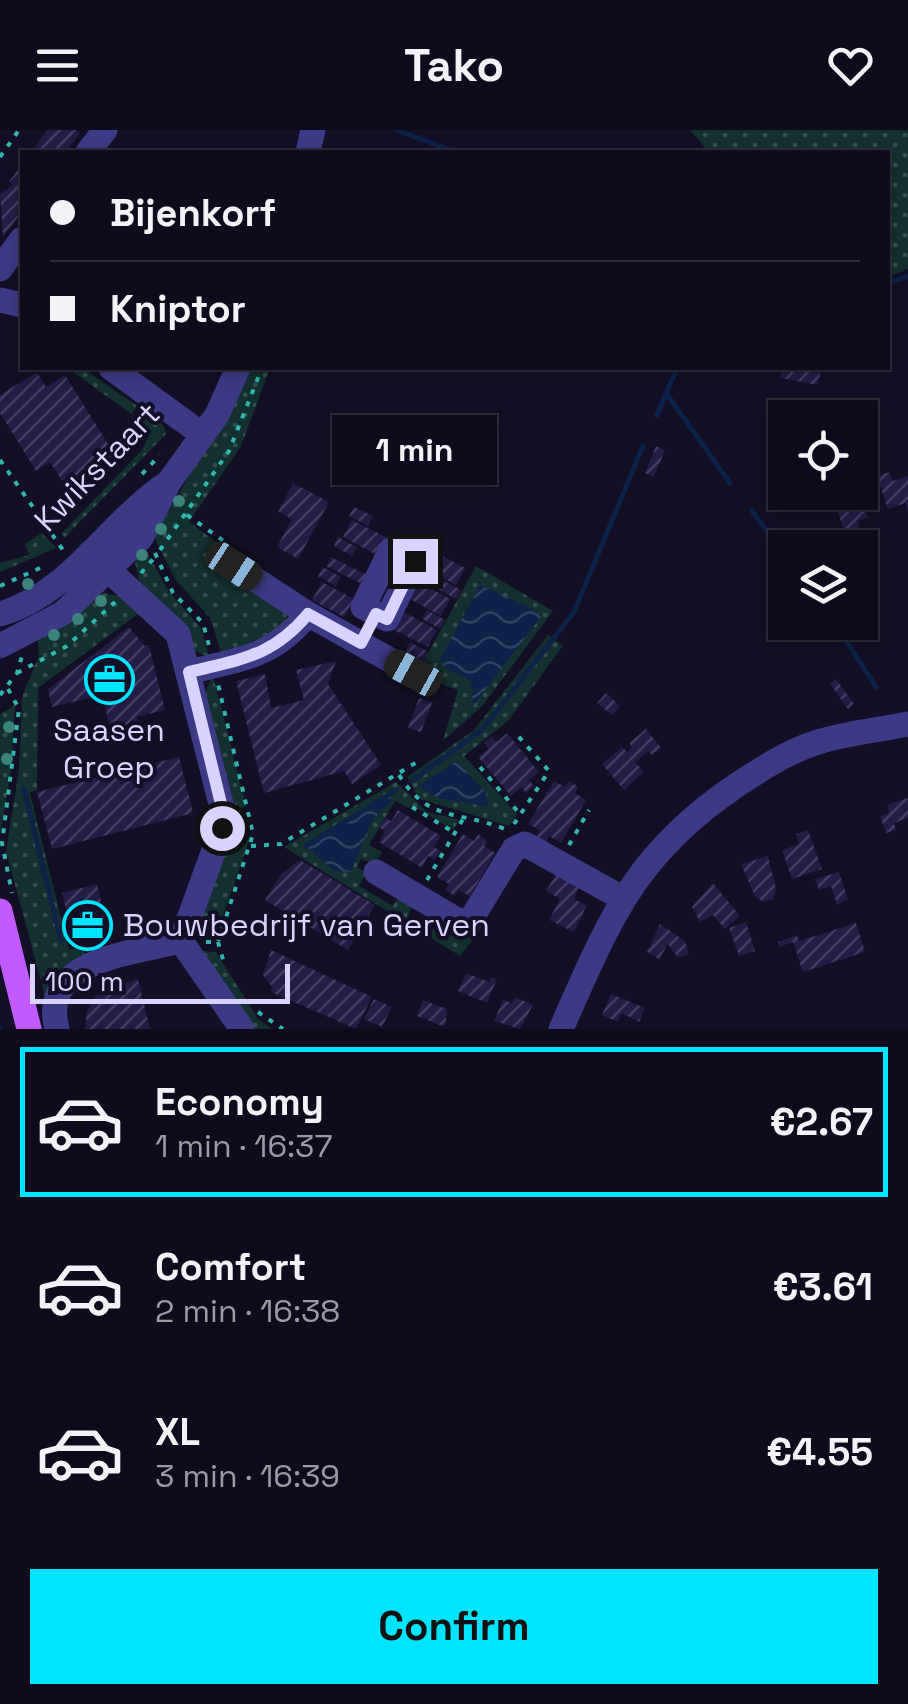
<!DOCTYPE html>
<html lang="en">
<head>
<meta charset="utf-8">
<style>
	body { margin:0; font-family:"Space Grotesk",sans-serif; background:#171425; color:#f1f3f6; height:100vh; display:flex; flex-direction:column; font-size:38px; white-space:nowrap }
	* { box-sizing:border-box; margin:0 }
	p { font-size:32px; color:#9b9ba3 }
	.icon { flex:none; width:55px; height:55px; fill:none; stroke:currentColor; stroke-width:2; stroke-linecap:round; stroke-linejoin:round }
	.map { position:relative; height:899px; overflow:hidden }
	.sheet { display:flex; flex-direction:column; background:#0e0b1c; flex:1 }
	.sheet>* { flex:none }
	.guide { position:absolute; left:20px; top:20px; width:870px; height:220px; border-radius:0px; box-shadow:0 5px 15px #0003,0 0 0 2px #2e2b3b; display:grid; align-content:center; height:220px; padding:0 30px; background:#0e0b1c }
	.controls { position:absolute; left:768px; top:270px; display:grid; gap:20px }
	.controls a { display:grid; place-items:center; width:110px; height:110px; border-radius:0px; background:#0e0b1c; box-shadow:0 5px 15px #0003,0 0 0 2px #2e2b3b; font-size:50px }
	.scale { position:absolute; left:30px; bottom:25px; width:260px; box-sizing:border-box; padding-left:10px; border:5px solid #d9d4ff; border-top:0; font-size:28px; line-height:35px; white-space:nowrap; color:#d9d4ff; -webkit-text-stroke:8px #130f26; paint-order:stroke }
	.end { position:absolute; width:45px; height:45px; margin:-22px; border:12px solid #d9d4ff; background:#111; box-shadow:0 0 0 5px #111 }
	.from { border-radius:50% }
	.bubble { position:absolute; height:70px; border-radius:0px; background:#0e0b1c; box-shadow:0 5px 15px #0003,0 0 0 2px #2e2b3b; font-size:32px; font-weight:700; line-height:70px; text-align:center }
	.car { position:absolute; width:30px; height:60px; margin:-30px -15px; border-radius:12px; box-shadow:0 0 8px 2px #0007; background:linear-gradient(#222 24%,#8ab4d8 0 40%,#222 0 76%,#8ab4d8 0 86%,#222 0) }
	.guide b { display:flex; align-items:center; gap:35px; height:95px; font-size:38px }
	.guide b+b { border-top:2px solid #2e2b3b }
	.guide i { width:25px; height:25px; background:#f1f3f6 }
	ul { padding:18px 0 0; list-style:none }
	li { display:flex; align-items:center; gap:30px; height:150px; margin:0 20px 15px; padding:0 10px; border:5px solid transparent; border-radius:0px }
	li div { flex:1 }
	li b { display:block; font-size:38px }
	li em { font-style:normal; font-weight:700 }
	li.on { border-color:#00e5ff }
	li>.icon { width:90px; height:90px; stroke-width:1.5 }
	.action { display:flex; gap:20px; margin-top:auto; padding:20px 30px }
	.action a { flex:1; height:115px; border-radius:0px; background:#00e5ff; color:#111; font-size:40px; font-weight:700; line-height:115px; text-align:center }
	header { display:flex; justify-content:space-between; align-items:center; height:130px; padding:0 30px; background:#0e0b1c; font-size:45px; font-weight:700 }
	.map>svg:first-child { display:block }
	.grass { fill:url(#grass-dots) }
	.water { fill:url(#water-waves) }
	.lines { fill:none; stroke-linecap:round; stroke-linejoin:round }
	.stream { stroke:#0c2248; stroke-width:5 }
	.building { fill:url(#building-hatch) }
	.path { stroke:#2fb8b0; stroke-width:4; stroke-dasharray:5 8; stroke-linecap:butt }
	.minor { stroke:#3d3a85; stroke-width:25 }
	.major { stroke:#c25bff; stroke-width:25 }
	.tree { fill:#3d827b }
	.route { stroke:#d9d4ff; stroke-width:12 }
	.labels { text-anchor:middle; stroke-width:8; stroke-linejoin:round; paint-order:stroke }
	.street-label { font-size:32px; fill:#d9d4ff; stroke:#130f26 }
	.poi-label { font-size:32px; fill:#d9d4ff; stroke:#130f26 }
</style>
</head>
<body>
<header><svg class="icon" aria-label="menu" viewBox="0 0 24 24"><path d="M4 6h16M4 12h16M4 18h16"/></svg>Tako<svg class="icon" aria-label="heart" viewBox="0 0 24 24"><path d="M12 20l-8-8c-3-5 5-10 8-4 3-6 11-1 8 4z"/></svg></header>
<div class="map">
<svg width="908" height="899" viewBox="0 0 908 899">
	<defs>
		<pattern id="grass-dots" width="8" height="8" patternUnits="userSpaceOnUse" patternTransform="scale(2.5)"><rect width="8" height="8" fill="#12302f"/><path d="M2 2h.1M6 6h.1" fill="none" stroke="#344d4e" stroke-width="1.8" stroke-linecap="round"/></pattern>
		<pattern id="water-waves" width="16" height="10" patternUnits="userSpaceOnUse" patternTransform="scale(2.5)"><rect width="16" height="10" fill="#0c2248"/><path d="M0 5q4-4 8 0t8 0" fill="none" stroke="#2f4163"/></pattern>
		<pattern id="building-hatch" width="6" height="6" patternUnits="userSpaceOnUse" patternTransform="scale(2.5)"><rect width="6" height="6" fill="#241b47"/><path d="M-1 1l2-2M0 6l6-6M5 7l2-2" fill="none" stroke="#433b63"/></pattern>
	</defs>
	<rect width="100%" height="100%" fill="#130f26"/>
	<path class="grass" d="M690,0H908V139L888,147V22H709Z
		M67,238H83L137,276L132,283L136,287Z
		M251,238H270L241,316L189,392L230,422L219,438L287,485L284,498L222,525L210,488L175,449L154,407Z
		M149,285L164,296L166,304L65,407L61,404L142,320L151,301L138,290L144,291Z
		M42,403L56,418L0,442V433L29,425L25,414Z
		M143,415L169,462L201,498L209,527L195,521L185,498L140,454L135,433Z
		M476,436L553,481L483,575L443,611L458,560L416,545Z
		M103,463L126,467L142,481L38,558L37,659L30,663L69,820L83,817L86,829L45,866L6,721L19,640L22,567L39,525L37,505Z
		M548,505L563,516L559,521L508,591L464,626L517,684L509,696L420,669L407,647L474,600Z
		M213,546L246,676L240,678L232,675L205,561Z
		M15,575L11,642L0,704V584Z
		M396,652L427,682L459,690L453,700L412,675L409,678L395,671L369,715L382,722L375,734L361,729L357,737L366,743L359,756L393,776L400,765L414,773L408,785L436,801L443,790L467,803L476,797L481,799L460,826L284,717Z
		M248,693V714L216,805L196,807L231,702Z
		M201,821L216,822L258,889L272,899H252Z"/>
	<path class="water" d="M480,455L533,479L541,487L473,576L471,551L444,537L440,529Z
		M457,631L486,663L488,677L439,668L418,656Z
		M387,666L394,669L372,690L351,742L334,741L306,716Z"/>
	<g class="lines">
		<path class="stream" d="M396,0L456,22
			M888,153L908,146
			M666,263L730,353
			M657,285L677,238
			M752,381L785,425
			M834,492L876,557
			M412,651L483,599L574,482L643,316
			M24,659L61,811
			M306,716L396,660
			M0,898V899"/>
	</g>
	<path class="building" d="M47,0H76L80,3L66,22H31Z
		M19,38L22,72L17,80L21,83L3,107L0,64L13,55L9,52Z
		M782,238L821,240L818,255L780,248Z
		M37,242L46,257L65,245L115,325L65,356L50,332L36,341L0,283V265Z
		M656,316L665,320L654,347L645,343Z
		M890,342L893,351L908,346V381L905,373L888,379L877,346Z
		M293,353L329,372L298,429L277,417L292,389L278,382Z
		M822,362H848L850,370L861,367L868,388L857,391L863,408L839,416L834,402L843,399L839,385L835,372L826,375Z
		M354,377L373,386L368,396L349,386Z
		M352,390L386,407L377,425L343,407Z
		M338,407L357,417L352,426L334,416Z
		M433,421L465,438L456,455L424,438Z
		M331,427L367,445L362,454L326,436Z
		M323,437L341,447L336,456L318,446Z
		M442,450L461,460L456,469L438,459Z
		M417,451L450,469L441,486L408,468Z
		M322,452L354,469L344,487L312,470Z
		M427,480L445,490L440,499L422,489Z
		M402,481L437,500L428,517L392,499Z
		M129,497L145,516L149,515L165,580L137,587L139,594L111,601L102,565L52,577L48,559Z
		M410,512L428,522L423,531L405,521Z
		M336,531L328,554L381,635L352,654L344,641L264,663L236,551L265,544L271,578L304,570L296,540Z
		M836,549L854,574L848,579L830,554Z
		M606,563L620,576L612,585L597,573Z
		M419,568L432,573L421,602L408,598Z
		M646,599L661,618L652,625L648,621L635,632L644,642L624,660L602,634L622,617L627,622L632,617L629,613Z
		M507,603L539,642L529,650L534,656L526,663L521,657L511,666L478,627L488,619L484,613L492,606L497,612Z
		M179,627L193,683L52,719L37,662Z
		M554,651L565,657L569,651L574,654L578,657L575,663L586,670L561,713L549,706L546,713L536,707L540,700L528,694Z
		M908,668V688L894,693L896,700L886,703L880,686L889,683L887,675Z
		M398,680L441,706L434,717L440,721L438,725L435,730L428,726L422,738L379,712L385,701L379,697L382,693L385,688L391,691Z
		M808,700L822,739L792,749L782,720L799,714L796,704Z
		M463,704L474,711L478,704L482,707L487,710L484,716L495,723L470,766L458,760L455,766L445,760L449,754L437,747Z
		M768,726L776,759L773,769L763,772L755,766L741,734Z
		M300,730L375,775L348,820L265,770L282,743Z
		M839,742L848,770L837,775L831,756L819,760L815,749Z
		M556,744L579,758L574,769L587,775L574,802L549,790L560,769L546,761Z
		M713,753L740,786L725,799L713,785L700,792L692,777Z
		M97,754L107,798L73,806L62,763Z
		M746,792L755,821L739,826L729,798Z
		M856,793L865,822L803,842L793,812L779,817L778,812L797,805L799,811Z
		M660,794L685,811L689,824L678,828L668,814L659,829L647,822Z
		M271,820L372,867L356,899L271,862L273,858L263,845Z
		M466,843L489,852L491,847L497,849L487,873L458,861Z
		M138,849L150,899H85L87,881L95,867L108,858Z
		M611,864L645,878L639,892L621,883L618,892L602,885Z
		M515,867L533,875L520,899L494,891L503,870L512,873Z
		M374,869L392,877L382,897L364,889Z
		M423,870L447,879L445,897L417,886Z"/>
	<g class="lines">
		<path class="path" d="M0,27L19,0
			M0,330L63,420
			M142,344L160,325
			M187,385L228,414
			M160,420L229,321L262,238
			M155,423L173,463L203,493L209,516
			M141,443L155,427
			M0,456L40,438
			M17,543L67,516L115,472
			M8,559L19,579L2,713L12,763
			M0,565L17,543L22,526
			M480,637L519,683
			M399,645C429,693 458,680 505,699
			M412,677L455,703
			M514,694L549,641L518,606
			M569,715L589,680
			M251,716L281,714L417,632
			M427,750L463,689
			M206,812H218L253,704L218,554
			M218,812L224,833
			M258,882L283,899"/>
		<path class="minor" d="M88,22L105,0
			M308,22L313,0
			M0,139L22,109
			M0,170L22,175
			M111,238L203,305
			M391,420L415,431L387,489L363,477Z
			M90,423L178,504L223,682L222,698L181,811
			M230,433L308,484L413,543
			M0,484C71,464 109,391 169,352
			M0,516L63,483L141,408L169,352L217,285L238,238
			M189,542C241,529 273,527 308,484
			M376,742L457,790L470,791L514,719L525,714L622,768
			M181,811L242,899
			M57,899C38,829 134,823 181,811
			M561,899C609,791 634,724 737,655C761,639 789,621 818,612C847,603 878,600 908,594"/>
		<path class="major" d="M0,781L29,899"/>
	</g>
	<g class="tree">
		<circle cx="179" cy="371" r="6"/>
		<circle cx="161" cy="399" r="6"/>
		<circle cx="142" cy="425" r="6"/>
		<circle cx="28" cy="454" r="6"/>
		<circle cx="101" cy="471" r="6"/>
		<circle cx="78" cy="489" r="6"/>
		<circle cx="54" cy="505" r="6"/>
		<circle cx="9" cy="597" r="6"/>
		<circle cx="7" cy="629" r="6"/>
	</g>
	<g class="lines">
		<path class="route" d="M222,698L223,682L189,542C241,529 272,527 308,484L361,513L376,484L387,489L415,431"/>
	</g>
	<defs>
		<symbol id="office-ring" viewBox="-11 -11 22 22"><circle r="9.5" fill="#130f26" stroke="#00e5ff" stroke-width="1.5"/><path d="M-6-3h4V-5.5h4V-3h4V5H-6ZM-1-4.5V-3h2v-1.5ZM-6 0V1H6V0Z" fill="#00e5ff"/></symbol>
	</defs>
	<g fill-rule="evenodd">
		<use href="#office-ring" x="82" y="522" width="55" height="55"/>
		<use href="#office-ring" x="60" y="768" width="55" height="55"/>
	</g>
	<g class="labels">
		<g class="street-label">
			<text transform="translate(97 337) rotate(-46)" y="11">Kwikstaart</text>
		</g>
		<g class="poi-label">
			<text x="109" y="611">Saasen<tspan x="109" dy="37">Groep</tspan></text>
			<text x="123" y="806" text-anchor="start">Bouwbedrijf van Gerven</text>
		</g>
	</g>
</svg>
<div class="controls">
<a><svg class="icon" aria-label="locate" viewBox="0 0 24 24"><circle cx="12" cy="12" r="6"/><path d="M12 2v4M12 18v4M2 12h4M18 12h4"/></svg></a>
<a><svg class="icon" aria-label="layers" viewBox="0 0 24 24"><path d="M12 4l9 5-9 5-9-5zM3 14l9 5 9-5"/></svg></a>
</div>
<div class="scale">100 m</div>
<i class="end from" style="left:222px;top:698px"></i>
<i class="end" style="left:415px;top:431px"></i>
<div class="bubble" style="left:332px;top:285px;width:165px">1 min</div>
<i class="car" style="left:234px;top:436px;rotate:123deg"></i>
<i class="car" style="left:413px;top:543px;rotate:299deg"></i>
<div class="guide">
<b><i class="from"></i>Bijenkorf</b>
<b><i></i>Kniptor</b>
</div>
</div>
<section class="sheet">
<ul>
<li class="on"><svg class="icon" aria-label="car" viewBox="0 0 24 24"><path d="M5 17H2v-5l4-1 3-4h7l3 4 3 1v5h-3M9 17h6M6 11h13"/><circle cx="7" cy="17" r="2"/><circle cx="17" cy="17" r="2"/></svg><div><b>Economy</b><p>1 min · 16:37</p></div><em>€2.67</em></li>
<li><svg class="icon" aria-label="car" viewBox="0 0 24 24"><path d="M5 17H2v-5l4-1 3-4h7l3 4 3 1v5h-3M9 17h6M6 11h13"/><circle cx="7" cy="17" r="2"/><circle cx="17" cy="17" r="2"/></svg><div><b>Comfort</b><p>2 min · 16:38</p></div><em>€3.61</em></li>
<li><svg class="icon" aria-label="car" viewBox="0 0 24 24"><path d="M5 17H2v-5l4-1 3-4h7l3 4 3 1v5h-3M9 17h6M6 11h13"/><circle cx="7" cy="17" r="2"/><circle cx="17" cy="17" r="2"/></svg><div><b>XL</b><p>3 min · 16:39</p></div><em>€4.55</em></li>
</ul>
<div class="action"><a>Confirm</a></div>
</section>
</body>
</html>
